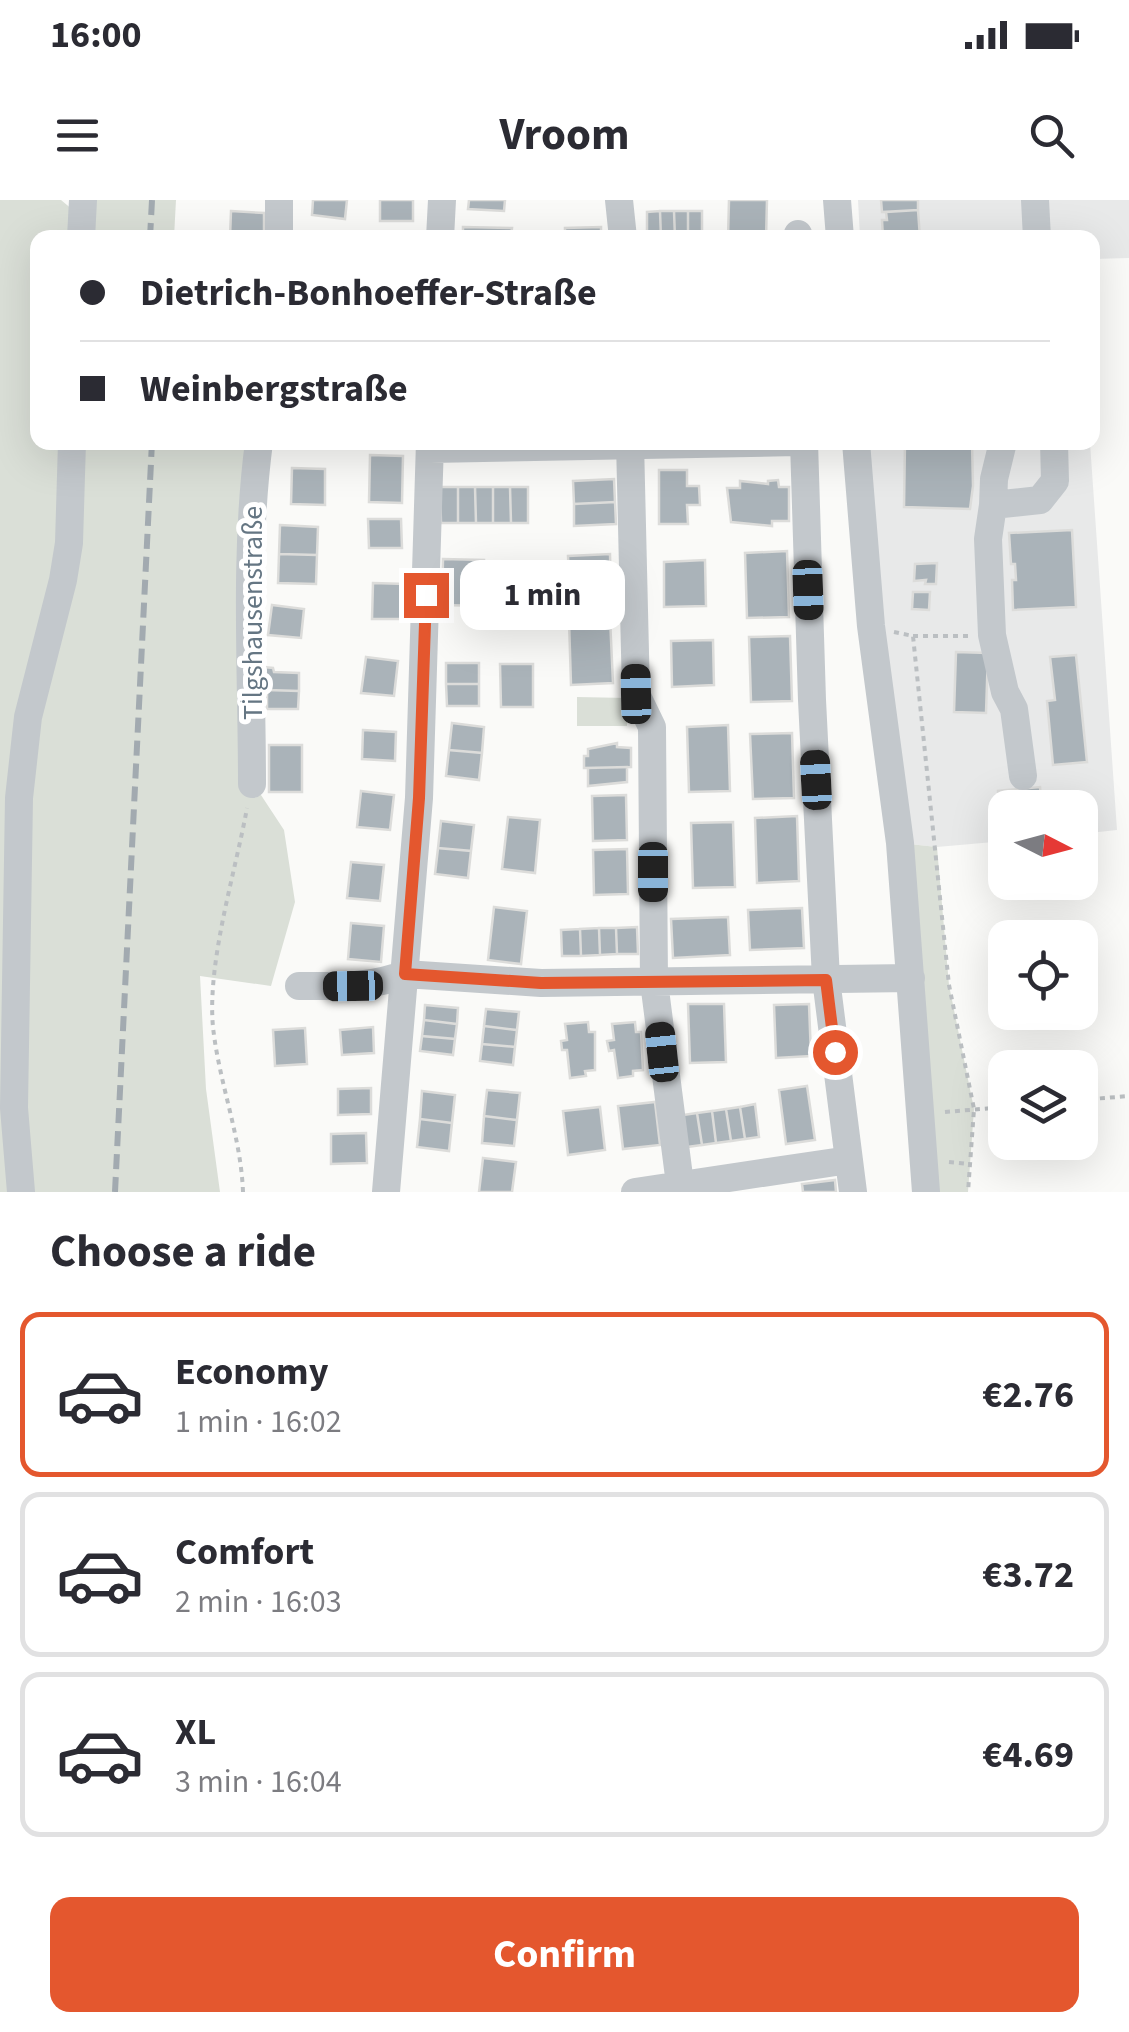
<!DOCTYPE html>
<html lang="en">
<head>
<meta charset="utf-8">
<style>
	body { margin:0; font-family:"Source Sans 3",sans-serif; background:#f2f2f3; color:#2b2b33; height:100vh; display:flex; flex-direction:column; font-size:38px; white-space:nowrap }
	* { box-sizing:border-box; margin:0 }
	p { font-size:32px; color:#7c7c81 }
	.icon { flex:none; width:55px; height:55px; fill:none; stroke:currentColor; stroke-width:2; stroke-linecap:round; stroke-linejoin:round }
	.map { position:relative; height:992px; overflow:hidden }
	.side { display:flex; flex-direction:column; background:#fff; flex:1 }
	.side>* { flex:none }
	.guide { position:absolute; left:30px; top:30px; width:1070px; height:220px; border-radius:20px; box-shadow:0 10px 40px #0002; display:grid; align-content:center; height:220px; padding:0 50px; background:#fff }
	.needle { width:65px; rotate:96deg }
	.fabs { position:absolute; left:988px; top:590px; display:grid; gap:20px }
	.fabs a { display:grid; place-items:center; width:110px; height:110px; border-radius:20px; background:#fff; box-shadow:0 10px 40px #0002; font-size:50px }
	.end { position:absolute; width:45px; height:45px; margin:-22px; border:12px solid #e4572e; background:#fff; box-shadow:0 0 0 5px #fff }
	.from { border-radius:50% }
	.bubble { position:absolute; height:70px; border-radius:20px; background:#fff; box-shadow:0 10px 40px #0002; font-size:32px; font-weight:700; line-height:70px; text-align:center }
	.car { position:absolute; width:30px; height:60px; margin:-30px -15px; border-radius:12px; box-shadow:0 0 8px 2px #0007; background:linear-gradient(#222 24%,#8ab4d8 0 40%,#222 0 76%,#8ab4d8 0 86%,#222 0) }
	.guide b { display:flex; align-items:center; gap:35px; height:95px; font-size:38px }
	.guide b+b { border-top:2px solid #e1e1e2 }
	.guide i { width:25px; height:25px; background:#2b2b33 }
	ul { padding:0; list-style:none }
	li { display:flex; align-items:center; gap:30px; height:165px; margin:0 20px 15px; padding:0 30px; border:5px solid #e1e1e2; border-radius:20px }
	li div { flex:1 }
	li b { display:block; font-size:38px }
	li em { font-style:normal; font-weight:700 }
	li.on { border-color:#e4572e }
	li>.icon { width:90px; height:90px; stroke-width:1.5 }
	h2 { padding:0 50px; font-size:45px; line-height:120px }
	.cta { display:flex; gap:20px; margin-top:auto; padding:20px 50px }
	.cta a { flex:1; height:115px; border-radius:20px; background:#e4572e; color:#fff; font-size:40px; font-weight:700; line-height:115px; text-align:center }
	.status { display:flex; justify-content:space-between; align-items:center; height:70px; padding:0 50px; background:#fff; direction:ltr }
	.status svg { height:28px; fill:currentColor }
	header { display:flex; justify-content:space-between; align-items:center; height:130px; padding:0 50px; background:#fff; font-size:45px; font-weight:700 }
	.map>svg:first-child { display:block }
	.built { fill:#e8e9e9 }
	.green { fill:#dadfd7 }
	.building { fill:#aab3b9; stroke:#dcdcda; stroke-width:2.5 }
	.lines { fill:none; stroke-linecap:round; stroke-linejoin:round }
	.path { stroke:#bbbfc2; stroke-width:4; stroke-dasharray:5 5; stroke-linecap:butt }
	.minor { stroke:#c3c8cc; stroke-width:28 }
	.rail { stroke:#a2aab0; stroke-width:6; stroke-dasharray:15 8; stroke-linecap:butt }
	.route { stroke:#e4572e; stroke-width:12 }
	.labels { text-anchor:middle; stroke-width:10; stroke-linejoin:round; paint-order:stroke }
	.street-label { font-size:28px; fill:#657683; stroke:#fff }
</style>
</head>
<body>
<div class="status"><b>16:00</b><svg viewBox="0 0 49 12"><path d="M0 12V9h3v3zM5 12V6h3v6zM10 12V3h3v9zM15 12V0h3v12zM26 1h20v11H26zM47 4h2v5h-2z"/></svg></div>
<header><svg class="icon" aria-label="menu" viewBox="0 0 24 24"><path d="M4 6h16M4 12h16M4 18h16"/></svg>Vroom<svg class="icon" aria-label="search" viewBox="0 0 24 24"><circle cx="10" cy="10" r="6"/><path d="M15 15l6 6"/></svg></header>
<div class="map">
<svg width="1129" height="992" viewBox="0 0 1129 992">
	<rect width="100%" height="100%" fill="#fafaf8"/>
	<path class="built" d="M858,0H1129V58L1093,59L1092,38L860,37Z
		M856,243H1090L1117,630L1080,634V608H1005V641L937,647L900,643Z"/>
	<path class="green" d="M0,0H61L79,15L80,0H176L174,37L38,38V242L253,243L259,592L284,630L295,702L271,786L200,776L206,889L220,992H0Z
		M577,497L628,498L627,526H577Z
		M900,643L937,647L949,785L974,909L968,992H927Z"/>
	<path class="building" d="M313,0H347L345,19L312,15Z
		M380,0H413V21H380Z
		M469,0H505L504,11L468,9Z
		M729,0H767L766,38H728Z
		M881,0H918V10L882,12Z
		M918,10L920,38H883L882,20H887L886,12Z
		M231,11L264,13V38H230Z
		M660,11L661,38H647V12Z
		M660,11H674L675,38H661Z
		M674,11H688V38H675Z
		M688,11H702V38H688Z
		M463,27L512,28L511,38H463Z
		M601,27V38H565V28Z
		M905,242H972L973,286L970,309L904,307Z
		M370,255L403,256L402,303L369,302Z
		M292,268L325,269V305L291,304Z
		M659,270H687V286H699L700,305H687L688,324H659Z
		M614,279L615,302L574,304L573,281Z
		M778,280L779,287H789V321H772V326L731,322L727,288H740V281L768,284V281Z
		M440,287H458V323H441Z
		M458,287H475L476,323H458Z
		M475,287H493V323H476Z
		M493,287H510L511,323H493Z
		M510,287H528V323H511Z
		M615,302L616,324L574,326V304Z
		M368,319H401L402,348H369Z
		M280,325L318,327L317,355L279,354Z
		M1072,330L1076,407L1013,410L1012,380H1016L1015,364H1011L1009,333Z
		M787,351L789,417L747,418L745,353Z
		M279,354L317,355L316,384L278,383Z
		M610,354L611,399L570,401L568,356Z
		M443,359L484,360L482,406L442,405Z
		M705,360L706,406L664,407V362Z
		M937,363L936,384H925L926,380L914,381L915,364Z
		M501,376L534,378L531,421L498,419Z
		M373,383L406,384L405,419H372Z
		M913,392H930L929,410L912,409Z
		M272,405L304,409L301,438L268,435Z
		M610,418L613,483L571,485L569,420Z
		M790,436L792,501L751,502L749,437Z
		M713,440L714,485L672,487L671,441Z
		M956,452L988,453L986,513L954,512Z
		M1076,455L1087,562L1053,565L1047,501L1055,500L1050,457Z
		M366,457L398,461L394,496L361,493Z
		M446,463H479V484H446Z
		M500,464H533V507H501Z
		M263,467L273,468L274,472L299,473V491L267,490L268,481H262Z
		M446,484H479V506H447Z
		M267,490L299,491L298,509H267Z
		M452,523L484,527L482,553L449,550Z
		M728,525L730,591L689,592L687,527Z
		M363,530L396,532L395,561L362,559Z
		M792,533L794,598L753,599L750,534Z
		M617,543V547L631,548V567L584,568V556H588V549Z
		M269,545H302V592H269Z
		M449,550L482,553L479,580L446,576Z
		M627,567V582L588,586V568Z
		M1040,587L1042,606L999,610L998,591Z
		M361,591L394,595L390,630L357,627Z
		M626,595L627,640L593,641L592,596Z
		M797,616L799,681L757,683L755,618Z
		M508,617L540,620L535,673L502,669Z
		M441,621L474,625L471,651L438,648Z
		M733,622L735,687L693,688L691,623Z
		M438,648L471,651L468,678L435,674Z
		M627,649L628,694L594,695L593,650Z
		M351,662L384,665L380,701L347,698Z
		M494,707L527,711L521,764L488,760Z
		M802,708L804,748L750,750L748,710Z
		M728,717L730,755L673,758L671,719Z
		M351,723L384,726L381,762L348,759Z
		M637,727L638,754H617L616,728Z
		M599,728L600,755L581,756L580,729Z
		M599,728H616L617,754L600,755Z
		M580,729L581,756H562L561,730Z
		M688,804H724L726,862L690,863Z
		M809,804L811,856L776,858L774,805Z
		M425,805L458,808L457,824L424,820Z
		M486,809L519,812L517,830L484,826Z
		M424,820L457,824L455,839L422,836Z
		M588,822L589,832H595V870L585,871L586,876L570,878L567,850H562L561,841L567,840L565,824Z
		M635,822L636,832H641L643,870L633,871V876L618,878L614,850L609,851L607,841L614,840L612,824Z
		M484,826L517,830L515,847L482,844Z
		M373,827L374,853L342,855L340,830Z
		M305,828L307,864L275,866L273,830Z
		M422,836L455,839L453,855L420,851Z
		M482,844L515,847L513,865L480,861Z
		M807,886L815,940L786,944L779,890Z
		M371,888V914L338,915V889Z
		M487,890L520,893L517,920L484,916Z
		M422,891L455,895L452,923L420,919Z
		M655,902L660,945L623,949L618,906Z
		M755,904L759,937L745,939L740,907Z
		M600,907L605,950L568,955L563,911Z
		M740,907L745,939L731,941L726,909Z
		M726,909L731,941L716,943L712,911Z
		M712,911L716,943L702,945L697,913Z
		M697,913L702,945L687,947L683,915Z
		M484,916L517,920L514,946L482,943Z
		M420,919L452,923L449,951L417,947Z
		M366,933L367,963L331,964V934Z
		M483,958L516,962L512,992H479Z
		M835,980L836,992H803L802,984Z"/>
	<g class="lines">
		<path class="path" d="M894,432L913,436L949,785L974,909L968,992
			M913,436H969
			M1080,900L1129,896
			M945,912L1005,907
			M949,962L969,964
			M243,992C241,936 219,883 213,827C207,762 235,674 247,608"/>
		<path class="minor" d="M619,0L623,38
			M837,0L840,38
			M1035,0L1037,38
			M798,34V38
			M81,38L83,0
			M279,38V0
			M440,38L442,0
			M630,242L636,494L652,527L654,782L681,992
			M804,242L812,500L826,779L853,992
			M856,242L871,426L900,643L926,992
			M1003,242L994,279L993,305L1040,300L1055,281L1054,242
			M430,249L797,242
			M993,305L988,339L992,435L1005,492L1014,509L1023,576
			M252,584C252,470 244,356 259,242
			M299,786C335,786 371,788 405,774L541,783L911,778
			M21,992L14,908L19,598L28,517L63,380L69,343L72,242
			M386,992L419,598L430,242
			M635,992L849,960"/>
		<path class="rail" d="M150,38L152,0
			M115,992L152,242"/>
	</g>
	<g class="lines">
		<path class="route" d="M426,395L419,598L405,774L541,783L826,780L835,852"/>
	</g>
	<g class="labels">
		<g class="street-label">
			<text transform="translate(252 413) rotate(-90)" y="10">Tilgshausenstraße</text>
		</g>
	</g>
</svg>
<div class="fabs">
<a><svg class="needle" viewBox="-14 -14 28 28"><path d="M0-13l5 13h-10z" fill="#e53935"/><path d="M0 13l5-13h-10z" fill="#7c7c81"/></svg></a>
<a><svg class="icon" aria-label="locate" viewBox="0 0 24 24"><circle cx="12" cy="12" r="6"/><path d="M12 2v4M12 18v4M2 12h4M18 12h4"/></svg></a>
<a><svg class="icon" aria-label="layers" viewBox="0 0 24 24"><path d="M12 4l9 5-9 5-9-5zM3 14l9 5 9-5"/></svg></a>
</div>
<i class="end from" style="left:835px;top:852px"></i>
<i class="end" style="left:426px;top:395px"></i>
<div class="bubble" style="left:460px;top:360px;width:165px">1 min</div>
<i class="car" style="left:808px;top:390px;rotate:178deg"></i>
<i class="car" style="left:636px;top:494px;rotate:359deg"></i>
<i class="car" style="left:816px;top:580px;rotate:357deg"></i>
<i class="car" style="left:653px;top:672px;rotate:180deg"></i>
<i class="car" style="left:353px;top:786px;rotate:269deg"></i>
<i class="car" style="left:662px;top:852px;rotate:354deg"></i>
<div class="guide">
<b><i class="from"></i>Dietrich-Bonhoeffer-Straße</b>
<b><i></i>Weinbergstraße</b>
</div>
</div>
<section class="side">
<h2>Choose a ride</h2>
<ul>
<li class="on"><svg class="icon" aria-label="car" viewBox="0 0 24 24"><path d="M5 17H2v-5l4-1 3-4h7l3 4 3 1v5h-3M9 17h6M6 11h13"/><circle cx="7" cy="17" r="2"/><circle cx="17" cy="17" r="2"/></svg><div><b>Economy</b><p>1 min · 16:02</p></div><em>€2.76</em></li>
<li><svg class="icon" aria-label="car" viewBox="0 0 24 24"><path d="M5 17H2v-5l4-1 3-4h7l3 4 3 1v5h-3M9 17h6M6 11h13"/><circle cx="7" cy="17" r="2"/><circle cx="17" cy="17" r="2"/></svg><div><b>Comfort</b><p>2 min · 16:03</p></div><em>€3.72</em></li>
<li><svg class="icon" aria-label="car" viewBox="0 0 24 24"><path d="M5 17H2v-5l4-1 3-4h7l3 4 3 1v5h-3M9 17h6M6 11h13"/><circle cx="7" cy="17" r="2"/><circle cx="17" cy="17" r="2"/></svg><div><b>XL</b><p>3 min · 16:04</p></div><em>€4.69</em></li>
</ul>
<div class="cta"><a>Confirm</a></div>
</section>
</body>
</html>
